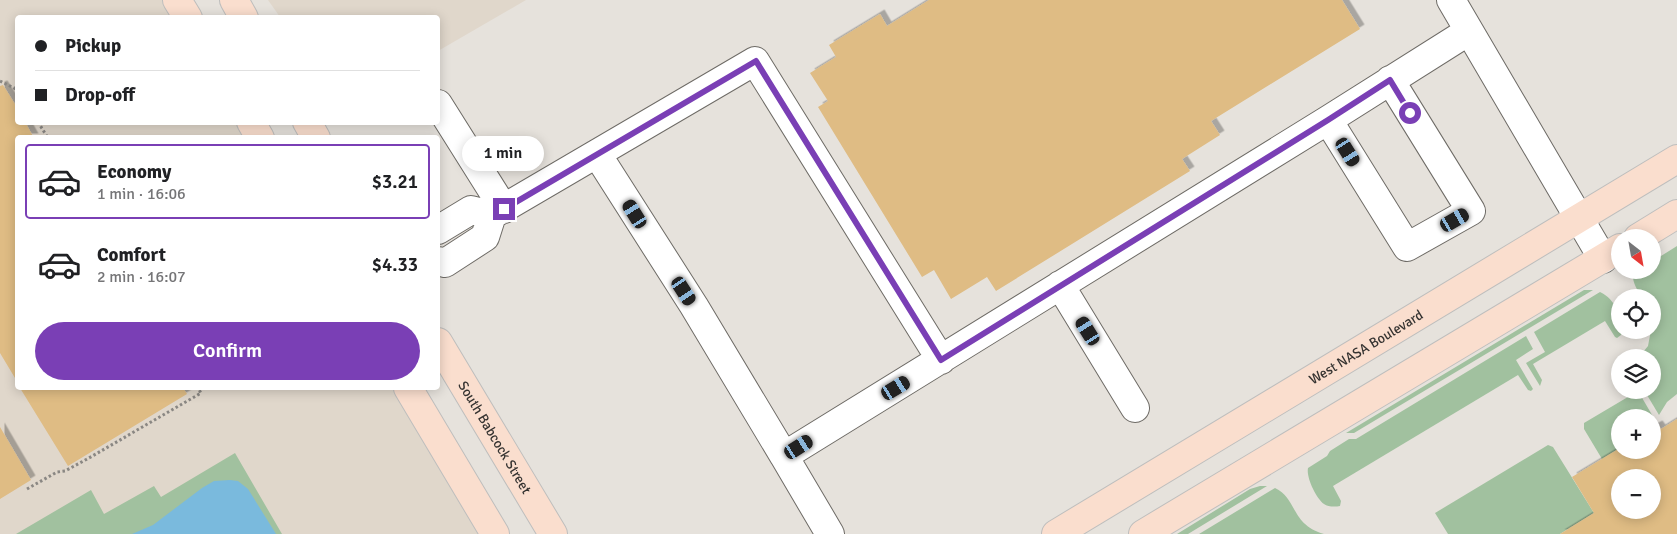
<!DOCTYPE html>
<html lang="en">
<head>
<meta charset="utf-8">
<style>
	body { margin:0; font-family:Signika,sans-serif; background:#f2f2f2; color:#202124; height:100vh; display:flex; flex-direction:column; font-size:19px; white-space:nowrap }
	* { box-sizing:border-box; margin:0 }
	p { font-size:16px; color:#757577 }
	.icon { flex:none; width:28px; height:28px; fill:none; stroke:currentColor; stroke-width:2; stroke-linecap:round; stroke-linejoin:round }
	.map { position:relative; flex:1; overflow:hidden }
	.sheet { position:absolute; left:15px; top:135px; width:425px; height:255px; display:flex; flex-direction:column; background:#fff; border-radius:5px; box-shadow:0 2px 12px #0003 }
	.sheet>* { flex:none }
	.banner { position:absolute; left:15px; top:15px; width:425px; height:110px; border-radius:5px; box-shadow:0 2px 12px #0003; display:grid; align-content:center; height:110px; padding:0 20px; background:#fff }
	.needle { width:32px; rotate:149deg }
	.fabs { position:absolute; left:1611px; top:229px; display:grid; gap:10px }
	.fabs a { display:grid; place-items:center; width:50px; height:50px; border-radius:50%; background:#fff; box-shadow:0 2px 12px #0003; font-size:25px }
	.end { position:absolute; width:22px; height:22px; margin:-11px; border:6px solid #7a3fb5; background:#fff; box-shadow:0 0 0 2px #fff }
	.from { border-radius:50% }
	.bubble { position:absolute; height:35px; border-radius:18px; background:#fff; box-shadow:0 2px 12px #0003; font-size:16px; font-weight:600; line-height:35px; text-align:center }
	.car { position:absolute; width:15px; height:30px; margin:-15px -8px; border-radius:6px; box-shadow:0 0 4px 1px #0007; background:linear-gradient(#222 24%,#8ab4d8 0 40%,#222 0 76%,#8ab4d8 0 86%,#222 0) }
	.banner b { display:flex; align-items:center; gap:18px; height:48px; font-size:19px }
	.banner b+b { border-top:1px solid #e0e0e0 }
	.banner i { width:12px; height:12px; background:#202124 }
	ul { padding:9px 0 0; list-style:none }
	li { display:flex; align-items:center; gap:15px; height:75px; margin:0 10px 8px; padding:0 10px; border:2px solid transparent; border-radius:5px }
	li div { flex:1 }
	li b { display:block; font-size:19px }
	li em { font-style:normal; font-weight:600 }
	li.selected { border-color:#7a3fb5 }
	li>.icon { width:45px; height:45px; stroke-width:1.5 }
	.button { display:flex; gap:10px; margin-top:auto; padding:10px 20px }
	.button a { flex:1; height:58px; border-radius:30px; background:#7a3fb5; color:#fff; font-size:20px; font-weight:600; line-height:58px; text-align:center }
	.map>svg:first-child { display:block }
	.built { fill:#e0d7cb }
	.green { fill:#a1c19f }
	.water { fill:#7abadd }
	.building { fill:#dfbc84; fill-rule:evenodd; filter:url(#shadow) }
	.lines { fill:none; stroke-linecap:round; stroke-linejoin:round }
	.minor-casing { stroke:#6e6b66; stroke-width:30 }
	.major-casing { stroke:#bebebd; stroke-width:30 }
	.path { stroke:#8a8783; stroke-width:3; stroke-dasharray:2.5 2.5; stroke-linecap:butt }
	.minor { stroke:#fff; stroke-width:28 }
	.major { stroke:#fadece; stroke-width:28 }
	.route { stroke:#7a3fb5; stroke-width:6 }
	.labels { text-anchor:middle; stroke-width:5; stroke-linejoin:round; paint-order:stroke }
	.street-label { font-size:14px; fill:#353331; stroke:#e6e2dc }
</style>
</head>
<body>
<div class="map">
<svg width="1677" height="534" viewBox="0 0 1677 534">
	<defs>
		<filter id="shadow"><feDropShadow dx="4.5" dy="-4.5" stdDeviation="0" flood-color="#0004"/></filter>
	</defs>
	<rect width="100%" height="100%" fill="#e6e2dc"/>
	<path class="built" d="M0,0H177L188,17L18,18V122L250,123L259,137L18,138V388H409L497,534H0Z
		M268,0H526L438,51V18L280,17Z"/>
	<path class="green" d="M1677,246V394L1667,402L1659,415L1644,390H1652V358L1639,357L1648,346L1651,330H1652V298L1642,297C1637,290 1632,282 1633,273L1637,270H1652L1653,261Z
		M1584,290H1593L1354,433H1346Z
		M1600,292C1616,300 1620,314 1620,330H1623L1621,335L1617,338L1615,337L1605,321L1533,364L1542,380L1540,386L1526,363L1545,352L1534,332Z
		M1526,336L1533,349L1516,360L1533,389L1531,391L1528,390L1518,375L1333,486L1341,501L1340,506C1335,507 1328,507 1324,504C1316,498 1306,477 1308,468L1327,456L1330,451L1349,439H1356Z
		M1638,391L1658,425L1653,428L1652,418H1620V448L1602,459L1584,429V423Z
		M1548,445L1553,447L1594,513L1560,534H1448L1435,513Z
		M235,453L282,534H16L91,490L104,514L154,486L161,497Z
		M1260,486H1267L1188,534H1177L1250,489Z
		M1275,488C1297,498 1291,525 1324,534H1199Z"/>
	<path class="water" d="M230,480L238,481L248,489L276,534H132L153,525L202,488L214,481Z"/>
	<path class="building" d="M929,0H1342L1360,29L1211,121L1220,135L1182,159L1190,171L996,291L987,277L951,299L934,270L922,277L818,107L828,101L810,73L836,57L829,45L880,14L887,26Z
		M3,85L18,109V122H25L34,138H18V383L0,353V86Z
		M20,388H183L187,394L68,466Z
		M1677,419V534H1560L1594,513L1572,477L1620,448V450H1652V428L1658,425L1661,429ZM1620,478H1652V510H1620Z
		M0,427L31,480L0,499Z"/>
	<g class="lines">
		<defs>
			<path id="minor" d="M1451,0L1603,259
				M438,104L504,209
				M1328,120L1407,247L1471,211L1390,80
				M597,154L694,306L784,456L1328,120L1469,31
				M492,215L755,61L941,360
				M438,230L471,210L492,215L485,237L445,263L438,261
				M1060,285L1135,408
				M784,456L830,534"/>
			<g id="major">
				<path d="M177,0L188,18"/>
				<path d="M234,0L244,18"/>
				<path d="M251,122L260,138"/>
				<path d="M307,122L316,138"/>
				<path d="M1638,238L1677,214"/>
				<path id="s1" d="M438,342L553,534"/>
				<path d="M408,388L495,534"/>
				<path id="s2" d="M1056,534L1677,159"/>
				<path d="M1143,534L1620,248"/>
			</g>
		</defs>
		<use href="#minor" class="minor-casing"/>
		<use href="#major" class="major-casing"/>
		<path class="path" d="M0,81L18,90
			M38,122L48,138
			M27,489L57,472L65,471L89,458L201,393L198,388"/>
		<use href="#minor" class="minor"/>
		<use href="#major" class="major"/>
	</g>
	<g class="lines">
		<path class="route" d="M504,209L756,61L941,360L1328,120L1390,80L1410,113"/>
	</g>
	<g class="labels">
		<g class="street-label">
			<text dy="5" stroke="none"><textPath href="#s2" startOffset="362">West NASA Boulevard</textPath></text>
			<text dy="5" stroke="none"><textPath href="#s1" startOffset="111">South Babcock Street</textPath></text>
		</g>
	</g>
</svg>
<div class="fabs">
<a><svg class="needle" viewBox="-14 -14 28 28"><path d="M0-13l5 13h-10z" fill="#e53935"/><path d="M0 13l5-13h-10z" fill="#757577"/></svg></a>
<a><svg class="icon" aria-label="locate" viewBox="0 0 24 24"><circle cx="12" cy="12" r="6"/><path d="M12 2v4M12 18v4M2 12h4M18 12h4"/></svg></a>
<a><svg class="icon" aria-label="layers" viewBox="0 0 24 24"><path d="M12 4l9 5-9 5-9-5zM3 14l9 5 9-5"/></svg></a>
<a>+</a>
<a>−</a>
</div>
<i class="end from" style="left:1410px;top:113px"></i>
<i class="end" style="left:504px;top:209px"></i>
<div class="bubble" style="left:462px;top:136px;width:82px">1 min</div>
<i class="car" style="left:1348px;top:152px;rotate:148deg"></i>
<i class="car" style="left:635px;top:214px;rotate:328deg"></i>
<i class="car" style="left:1455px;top:220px;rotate:60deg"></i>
<i class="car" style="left:684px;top:291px;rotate:147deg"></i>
<i class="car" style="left:1088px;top:331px;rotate:328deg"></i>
<i class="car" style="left:896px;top:388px;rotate:59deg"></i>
<i class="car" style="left:799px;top:447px;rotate:58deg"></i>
<div class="banner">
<b><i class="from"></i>Pickup</b>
<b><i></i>Drop-off</b>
</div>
<section class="sheet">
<ul>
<li class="selected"><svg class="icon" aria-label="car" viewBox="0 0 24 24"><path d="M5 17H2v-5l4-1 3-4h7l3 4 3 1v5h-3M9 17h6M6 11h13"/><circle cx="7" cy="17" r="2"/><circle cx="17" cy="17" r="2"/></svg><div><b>Economy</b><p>1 min · 16:06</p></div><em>$3.21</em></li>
<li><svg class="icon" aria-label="car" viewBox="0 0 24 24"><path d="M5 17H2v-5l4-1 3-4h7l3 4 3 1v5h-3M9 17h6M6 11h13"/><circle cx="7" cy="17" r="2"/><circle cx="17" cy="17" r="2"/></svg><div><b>Comfort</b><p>2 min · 16:07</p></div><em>$4.33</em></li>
</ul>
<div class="button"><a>Confirm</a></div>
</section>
</div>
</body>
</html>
